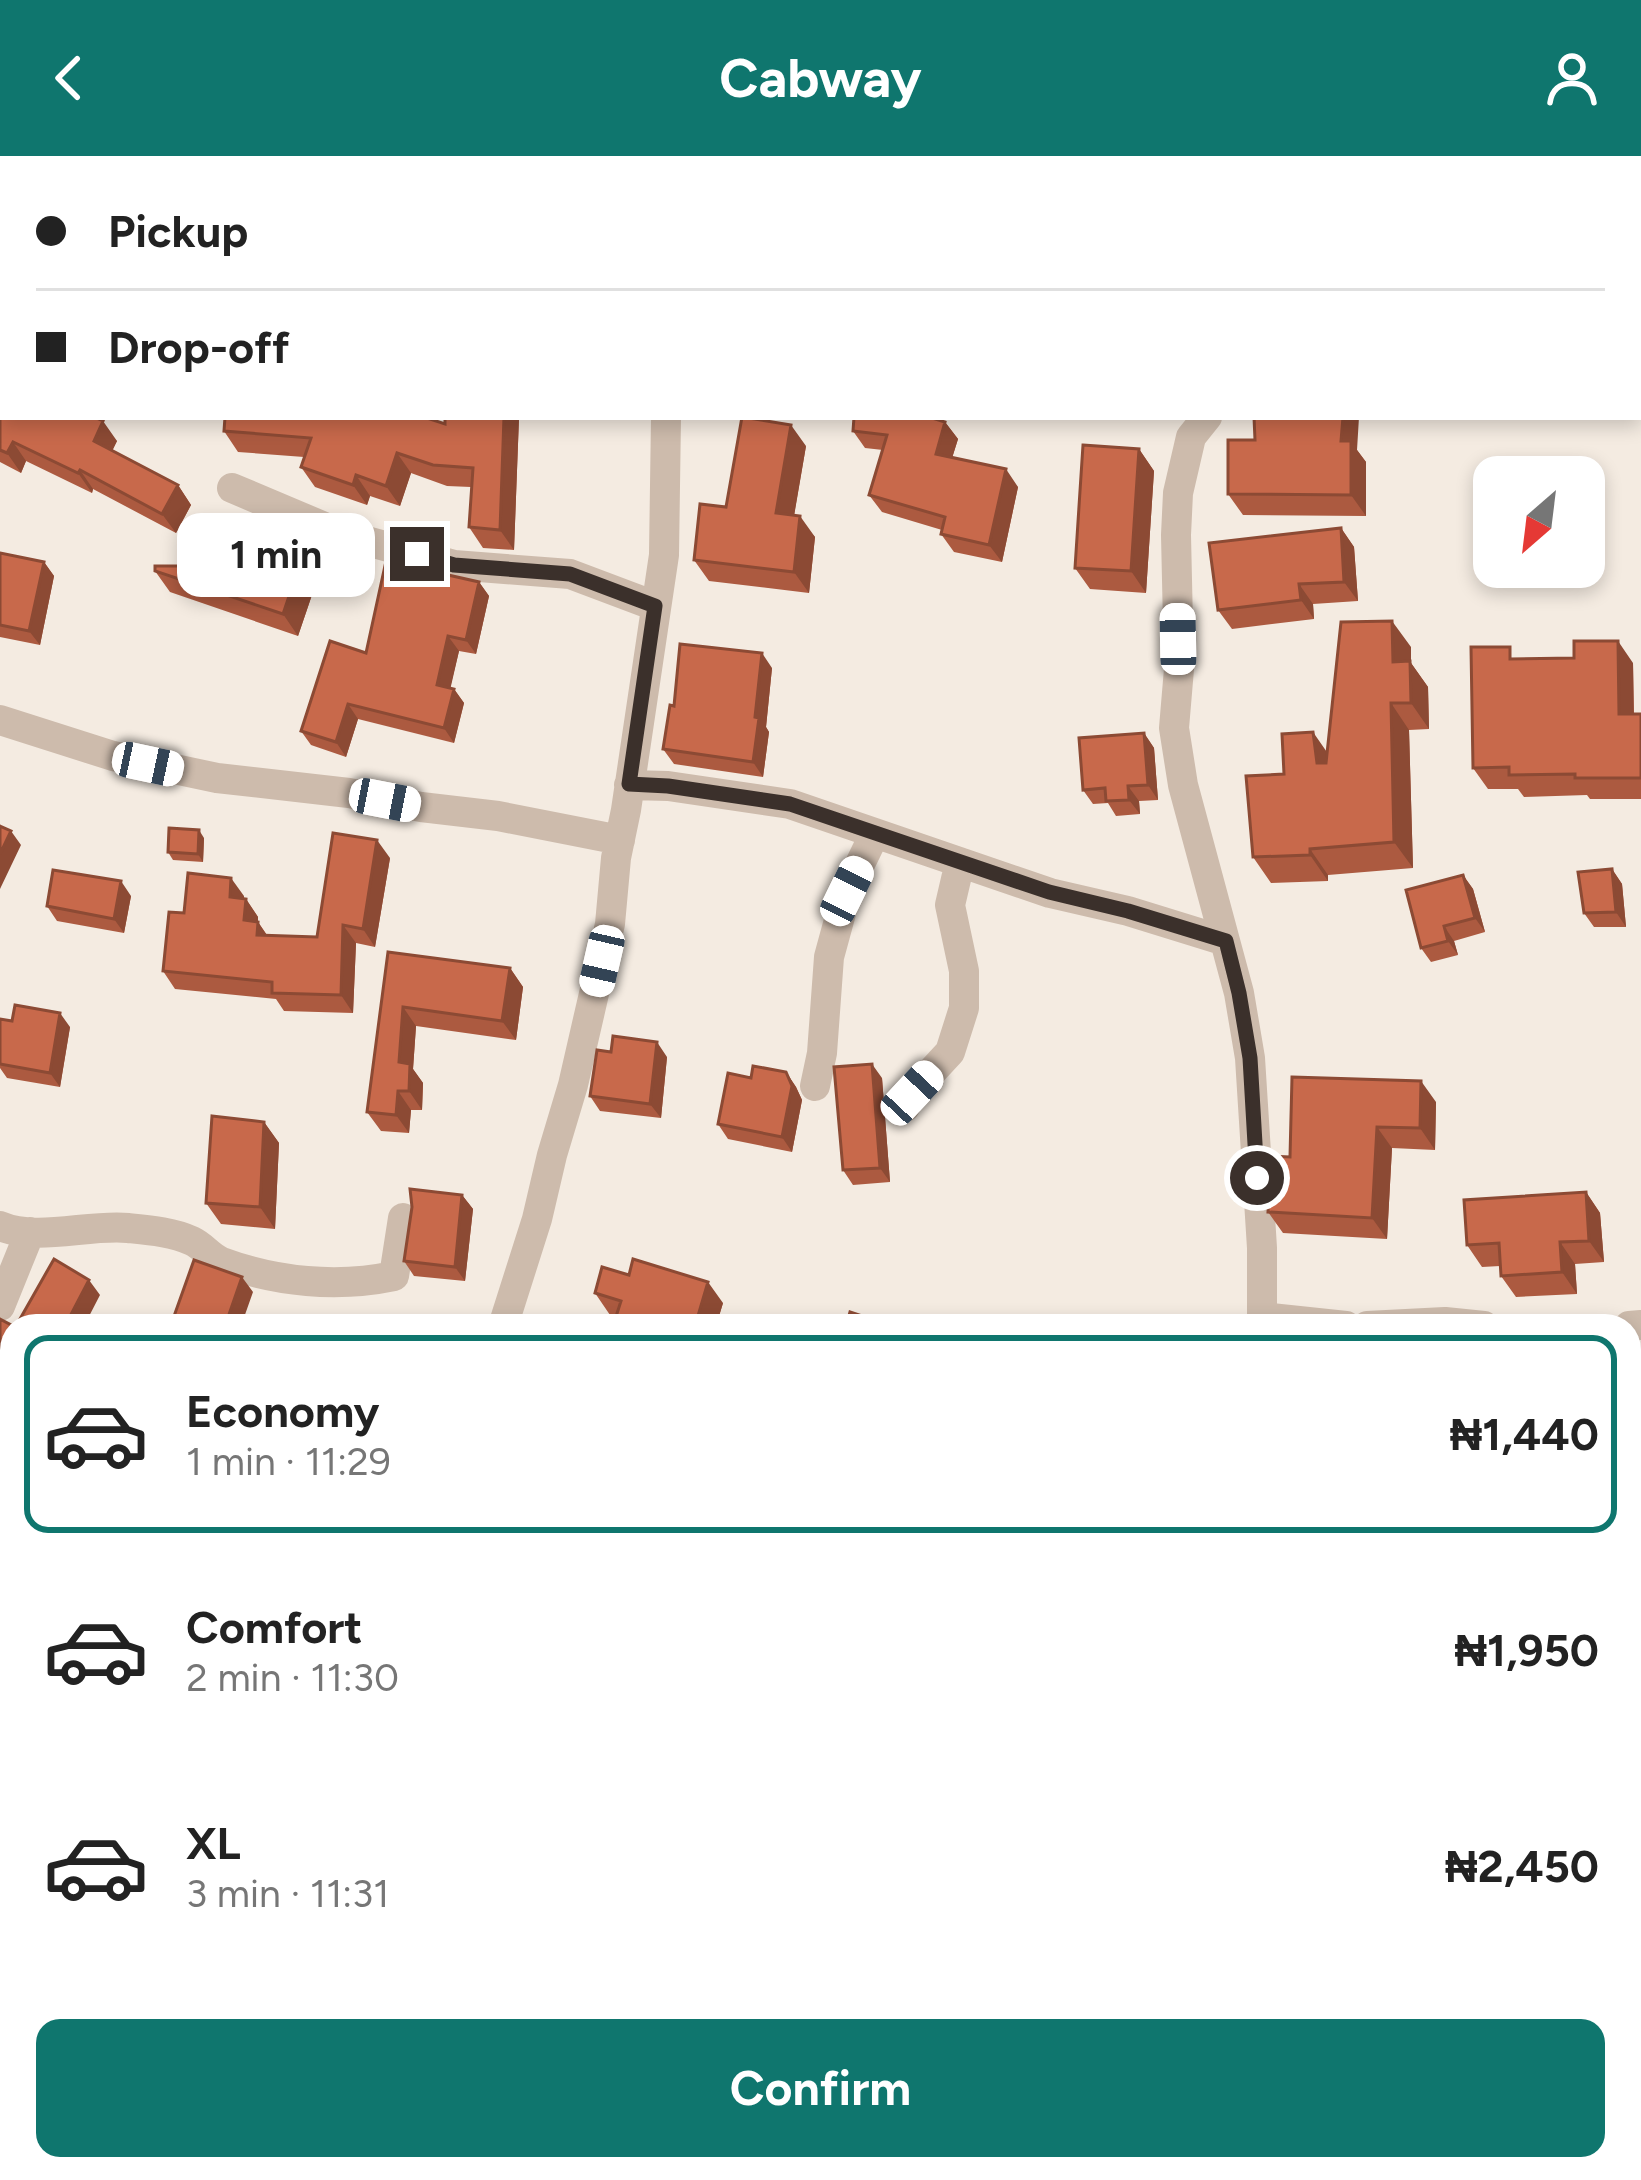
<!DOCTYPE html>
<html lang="en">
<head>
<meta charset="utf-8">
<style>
	body { margin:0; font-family:Figtree,sans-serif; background:#f6f6f6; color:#222; height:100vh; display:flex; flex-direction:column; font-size:45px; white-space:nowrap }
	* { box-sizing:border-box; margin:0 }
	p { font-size:39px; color:#767676 }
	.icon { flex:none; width:66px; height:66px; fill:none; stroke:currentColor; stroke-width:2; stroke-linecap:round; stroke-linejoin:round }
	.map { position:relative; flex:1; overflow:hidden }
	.sheet { position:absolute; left:0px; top:1158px; width:1641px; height:867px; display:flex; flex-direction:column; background:#fff; border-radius:36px 36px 0 0; box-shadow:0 6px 18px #0003 }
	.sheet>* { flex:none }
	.top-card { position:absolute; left:0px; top:0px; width:1641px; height:264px; box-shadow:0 6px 18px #0003; display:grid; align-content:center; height:264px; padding:0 36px; background:#fff }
	.needle { width:78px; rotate:208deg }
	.fabs { position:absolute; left:1473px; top:300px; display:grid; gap:24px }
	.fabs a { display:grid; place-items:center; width:132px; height:132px; border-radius:24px; background:#fff; box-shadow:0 6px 18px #0003; font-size:60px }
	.end { position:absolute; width:54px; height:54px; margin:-27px; border:15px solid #3b302b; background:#fff; box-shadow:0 0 0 6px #fff }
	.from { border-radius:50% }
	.bubble { position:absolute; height:84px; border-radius:24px; background:#fff; box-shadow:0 6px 18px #0003; font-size:39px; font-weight:700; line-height:84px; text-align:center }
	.car { position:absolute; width:36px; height:72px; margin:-36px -18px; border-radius:15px; box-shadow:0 0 9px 3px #0007; background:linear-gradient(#fff 24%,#345 0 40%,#fff 0 76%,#345 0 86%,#fff 0) }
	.top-card b { display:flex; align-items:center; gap:42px; height:114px; font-size:45px }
	.top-card b+b { border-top:3px solid #e0e0e0 }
	.top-card i { width:30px; height:30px; background:#222 }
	ul { padding:21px 0 0; list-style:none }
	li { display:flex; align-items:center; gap:36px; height:198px; margin:0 24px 18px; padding:0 12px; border:6px solid transparent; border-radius:24px }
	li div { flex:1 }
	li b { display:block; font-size:45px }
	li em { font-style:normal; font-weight:700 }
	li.current { border-color:#0f766e }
	li>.icon { width:108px; height:108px; stroke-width:1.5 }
	.cta { display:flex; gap:24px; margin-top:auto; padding:24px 36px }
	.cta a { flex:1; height:138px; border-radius:24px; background:#0f766e; color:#fff; font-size:48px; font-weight:700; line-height:138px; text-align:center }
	header { display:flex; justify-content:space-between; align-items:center; height:156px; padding:0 36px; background:#0f766e; color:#fff; font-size:54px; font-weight:700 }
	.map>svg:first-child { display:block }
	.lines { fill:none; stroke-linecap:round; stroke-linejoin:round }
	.minor { stroke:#cdbbac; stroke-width:30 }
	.wall { fill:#ac5a40 }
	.shaded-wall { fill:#8c4a34 }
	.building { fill:#c8694b; stroke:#8c4a34; stroke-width:3 }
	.route { stroke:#3b302b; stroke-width:15 }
</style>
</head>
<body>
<header><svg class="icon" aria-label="back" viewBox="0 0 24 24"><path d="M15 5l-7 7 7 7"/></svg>Cabway<svg class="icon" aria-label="person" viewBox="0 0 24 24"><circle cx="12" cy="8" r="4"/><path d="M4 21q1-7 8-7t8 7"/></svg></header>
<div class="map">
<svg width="1641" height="2024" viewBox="0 0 1641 2024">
	<rect width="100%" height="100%" fill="#f4ebe1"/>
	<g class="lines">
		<path class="minor" d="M665,0V3
			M1621,3L1624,0
			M1207,261L1191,281L1178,337L1176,379L1179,513L1174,572L1183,629L1239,837L1250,902L1262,1092V1161L1346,1170
			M232,332L341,378L454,409L570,418L655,450
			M0,564L113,600L217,622L349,637L421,651L498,660L620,684
			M629,629L668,630L790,648L1050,737L1128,755L1225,785
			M815,930L822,897L829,801L847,735L875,677
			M905,951L912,937L950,896L964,852V815L950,749L960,706
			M0,1070C37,1086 88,1068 128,1072C148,1074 173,1076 192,1085C203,1090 210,1101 222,1106C276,1126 337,1132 394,1120L403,1062
			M0,1150L30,1076
			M503,1170L537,1063L552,999L573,929L610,768L616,702L626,654L664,399L666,261
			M1367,1170L1445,1166L1484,1170
			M1629,1170L1641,1169
			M0,1723L12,1742
			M1629,1807H1641
			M0,1808L12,1804
			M201,2013L209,2024
			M283,2024L285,2013
			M1060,2024V2013"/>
	</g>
	<path class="wall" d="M1302,0H1418L1419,3H1303Z
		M0,222L117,285L112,294L178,329L191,349L176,377L93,333L92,337L26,305L21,317L0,306Z
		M519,262L514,394L483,392L469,371L471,331L447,330L411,317L400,350L370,340L367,349L315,331L301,311L304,301L238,296L224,275L445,268Z
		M945,266L958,283L952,302L1018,331L1002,406L954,396L941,378L942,374L882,356L869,339L883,294L865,292L853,275Z
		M806,290L794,359L815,381L809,437L709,425L694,404L726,351Z
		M1139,293L1154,315L1146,437L1090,433L1075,412Z
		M1357,294L1366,306V360L1243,359L1228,338Z
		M1341,372L1354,391L1358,445L1313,448L1314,463L1232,473L1218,454Z
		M0,397L44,406L54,420L40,489L0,481Z
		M300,406L299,408L315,430L298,480L170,436L155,415Z
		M479,426L489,440L476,498L459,495L450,532L454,533L464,547L454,587L358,563L346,601L311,589L301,575L366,497Z
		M1411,491V507L1428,531L1429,573L1409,574L1413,712L1328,719V725L1271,727L1253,701L1284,618L1327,596Z
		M1518,503L1633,507L1634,558H1641V643H1590L1587,639L1524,641L1518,633H1488L1473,612Z
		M772,512L766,571L769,576L763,621L674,608L663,593L674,550Z
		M1144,577L1154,592L1158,644L1139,645L1140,658L1116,660L1108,647L1093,648L1083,634Z
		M204,682L203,706L173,704L168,696Z
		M390,702L375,791L356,787L353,857L284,855L276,843L175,833L163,815L184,757L244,740V742L246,743L258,761V766L267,779L317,781Z
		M1612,713L1622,728L1626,771H1594L1584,757Z
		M1463,719L1473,733L1485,776L1454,785L1458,799L1431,806L1421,792Z
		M131,740L124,777L57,765L47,750Z
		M388,796L510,812L523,831L516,884L416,870L413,913L423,927L422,954H411L409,977L381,975L367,956Z
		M0,863L70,871L60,931L7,922L0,912Z
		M667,901L661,962L600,955L590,940Z
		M786,916L796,931L802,944L792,996L728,983L718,968L751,922Z
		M882,922L890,1026L853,1029L843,1014Z
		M1436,946L1435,994L1392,992L1387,1083L1283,1077L1268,1056L1290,1001Z
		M264,966L279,987L275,1073L221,1068L206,1047Z
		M1586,1036L1600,1057L1604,1106L1575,1108L1577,1138L1516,1141L1501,1120L1500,1110L1482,1111L1467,1089Z
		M462,1039L473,1053L465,1125L414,1120L404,1105Z
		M595,1137L723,1147L716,1170H613L616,1161L610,1159Z
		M0,1163L12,1170V1219L0,1213Z
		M1641,1242V1391L1629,1394V1245Z
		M0,1277H12V1418H0Z
		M1641,1629V1696L1629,1697V1630Z"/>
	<path class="shaded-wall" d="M504,261H519L514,394L500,374Z
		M1343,261H1359L1357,294L1366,306V360L1351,339L1341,285Z
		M103,265L117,285L108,304L94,285Z
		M945,266L958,283L948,315L936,298Z
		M791,269L806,290L791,378L776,357Z
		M13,286L26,305L21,317L7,297Z
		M1139,293L1154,315L1146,437L1131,415Z
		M397,297L411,317L400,350L386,330Z
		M1006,313L1018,331L1002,406L989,389Z
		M80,314L93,333L92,337L78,317Z
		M356,319L370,340L367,349L353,329Z
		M178,329L191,349L176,377L162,358Z
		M800,360L815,381L809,437L794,416Z
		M1341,372L1354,391L1358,445L1344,426Z
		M285,385L300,406L294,423L279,401Z
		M44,406L54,420L40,489L29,475Z
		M300,408L315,430L298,480L283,458Z
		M479,426L489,440L476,498L466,484Z
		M1299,428L1313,448L1314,463L1301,444Z
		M1392,465L1411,491V507L1428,531L1429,573L1411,547L1393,506Z
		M448,480L459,495L448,543L437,529Z
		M1618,485L1633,507L1634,579L1619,558Z
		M762,497L772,512L766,571L769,576L763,621L753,606L755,561Z
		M454,533L464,547L454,587L444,572Z
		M1391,547L1409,574L1413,712L1394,686Z
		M348,548L358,563L346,601L336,586Z
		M1313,576L1331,602L1335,633L1317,607Z
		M1144,577L1154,592L1158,644L1148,629Z
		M1128,630L1139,645L1140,658L1129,644Z
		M199,674L204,682L203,706L198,698Z
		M11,675L21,689L0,733V698Z
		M377,684L390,702L375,791L363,773Z
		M1310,693L1328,719V725L1310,699Z
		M1612,713L1622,728L1626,771L1616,756Z
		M1463,719L1473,733L1485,776L1475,762Z
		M231,722L244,740L242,759L230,741Z
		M121,725L131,740L124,777L114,763Z
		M246,743L258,761V766L270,784L269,797L244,764Z
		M343,769L356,787L353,857L341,839Z
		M1444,770L1454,785L1458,799L1448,785Z
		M510,812L523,831L516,884L502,865Z
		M403,851L416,870L413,913L423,927L422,954L409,935L399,906Z
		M60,857L70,871L60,931L50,917Z
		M657,886L667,901L661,962L650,948Z
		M872,908L882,922L890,1026L880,1012Z
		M786,916L796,931L802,944L792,996L782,981Z
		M1421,925L1436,946L1435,994L1420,972Z
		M398,935L411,954L409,977L396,959Z
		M264,966L279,987L275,1073L260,1051Z
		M1377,971L1392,992L1387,1083L1372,1062Z
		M1586,1036L1600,1057L1604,1106L1589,1085Z
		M462,1039L473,1053L465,1125L455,1111Z
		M1560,1086L1575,1108L1577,1138L1562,1116Z
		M242,1121L253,1136L241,1170H225Z
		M89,1124L100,1139L84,1170H65Z
		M708,1126L723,1147L716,1170H695Z
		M984,2013H1000L999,2024H983Z
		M1169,2013H1185V2024H1169Z
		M1483,2013H1500L1498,2024H1482Z"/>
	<path class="building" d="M0,0H51L50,3H3V11H0Z
		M168,0H230V3H168Z
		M324,0H426V3H324Z
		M847,0H895L902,3H846Z
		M1123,0H1169L1170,3H1123Z
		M1302,0H1395L1385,3H1303Z
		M1626,0H1641V37L1638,38V3H1627Z
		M1638,87L1641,88V187L1638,186Z
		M0,222L3,224V261H94L103,265L94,285L178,329L162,358L80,314L78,317L13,286L7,297L0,294Z
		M225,261H424L445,268V261H504L500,374L469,371L473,312L433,309L397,297L386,330L356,319L353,329L301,311L311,282L224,275Z
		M742,261L791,269L776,357L800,360L794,416L694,404L700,348L726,351Z
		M854,261H929L945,266L936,298L1006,313L989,389L941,378L945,361L869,339L887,279L853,275Z
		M1254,261H1343L1341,285H1351V339L1228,338V284H1255Z
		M1083,289L1139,293L1131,415L1075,412Z
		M217,362L285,385L279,401L300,408L283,458L155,415V410H213Z
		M1341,372L1344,426L1299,428L1301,444L1218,454L1209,387Z
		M0,397L44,406L29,475L0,469Z
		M386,405L479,426L466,484L448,480L437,529L454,533L444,572L348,548L336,586L301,575L330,485L366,497Z
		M1392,465L1393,506L1410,505L1411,547H1391L1394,686L1310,693V699L1253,701L1246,620L1284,618L1282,578L1313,576L1317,607H1326L1341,466Z
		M1574,485H1618L1619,558H1641V622H1575V618L1509,619V611L1473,612L1471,491H1510V503L1574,502Z
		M680,488L762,497L755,561L759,562L753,606L663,593L670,549L674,550Z
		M1144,577L1148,629L1128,630L1129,644L1106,645L1105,632L1083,634L1079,582Z
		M0,670L11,675L0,698Z
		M169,672L199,674L198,698L168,696Z
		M333,677L377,684L363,773L343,769L341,839L272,837V826L163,815L169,756L184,757L188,717L231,722L230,741L246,743L244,764L258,766L257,779L317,781Z
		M1612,713L1616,756L1584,757L1578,716Z
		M53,714L121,725L114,763L47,750Z
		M1463,719L1475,762L1444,770L1448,785L1421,792L1406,734Z
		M388,796L510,812L502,865L403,851L399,906L410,908L409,935H398L396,959L367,956Z
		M15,849L60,857L50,917L0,908V863L12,865Z
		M613,880L657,886L650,948L590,940L597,894L611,896Z
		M872,908L880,1012L843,1014L834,911Z
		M753,910L786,916L792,930L782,981L718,968L728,917L751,922Z
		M1292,921L1421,925L1420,972L1377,971L1372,1062L1268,1056L1271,1000L1290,1001Z
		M212,960L264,966L260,1051L206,1047Z
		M410,1033L462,1039L455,1111L404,1105L412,1051Z
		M1586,1036L1589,1085L1560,1086L1562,1116L1501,1120L1499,1087L1467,1089L1464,1044Z
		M54,1103L89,1124L65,1170H16Z
		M633,1103L708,1126L695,1170H613L621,1145L595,1137L602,1111L629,1119Z
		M194,1104L242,1121L225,1170H194L173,1163Z
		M850,1156L892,1170H846Z
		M349,1161L407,1170H348Z
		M0,1163L13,1170L12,1210L0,1204Z
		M1641,1242V1370L1629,1373V1245Z
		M0,1277H12V1397H0Z
		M1641,1629V1671L1629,1672V1630Z
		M1629,1907L1641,1909V2024H1596L1597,2013H1629Z
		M822,2013H984L983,2024H822Z
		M1079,2013H1169V2024H1079Z
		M1363,2013H1483L1482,2024H1361Z"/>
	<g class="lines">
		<path class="route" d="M417,398L454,409L570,418L655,450L629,628L668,630L790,648L1049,736L1128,755L1226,785L1239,837L1250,902L1257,1022"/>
	</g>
</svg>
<div class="fabs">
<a><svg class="needle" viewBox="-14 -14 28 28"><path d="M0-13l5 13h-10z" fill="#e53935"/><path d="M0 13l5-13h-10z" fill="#767676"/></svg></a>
</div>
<i class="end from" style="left:1257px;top:1022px"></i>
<i class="end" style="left:417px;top:398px"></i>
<div class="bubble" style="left:177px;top:357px;width:198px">1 min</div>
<i class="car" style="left:1178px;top:483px;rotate:359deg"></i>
<i class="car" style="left:148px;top:608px;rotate:102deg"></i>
<i class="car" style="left:385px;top:644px;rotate:101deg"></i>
<i class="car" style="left:847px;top:735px;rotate:26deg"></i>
<i class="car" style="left:602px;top:805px;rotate:193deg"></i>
<i class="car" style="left:912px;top:937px;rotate:43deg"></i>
<div class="top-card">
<b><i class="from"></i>Pickup</b>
<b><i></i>Drop-off</b>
</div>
<section class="sheet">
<ul>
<li class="current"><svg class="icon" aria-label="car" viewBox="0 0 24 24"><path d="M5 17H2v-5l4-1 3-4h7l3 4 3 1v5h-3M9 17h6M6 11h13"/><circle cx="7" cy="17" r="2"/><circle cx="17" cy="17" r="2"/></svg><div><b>Economy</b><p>1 min · 11:29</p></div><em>₦1,440</em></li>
<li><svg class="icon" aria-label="car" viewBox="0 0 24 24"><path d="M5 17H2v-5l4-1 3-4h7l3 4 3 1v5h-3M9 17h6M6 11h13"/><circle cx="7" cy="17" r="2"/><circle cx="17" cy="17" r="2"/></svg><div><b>Comfort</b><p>2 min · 11:30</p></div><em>₦1,950</em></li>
<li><svg class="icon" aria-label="car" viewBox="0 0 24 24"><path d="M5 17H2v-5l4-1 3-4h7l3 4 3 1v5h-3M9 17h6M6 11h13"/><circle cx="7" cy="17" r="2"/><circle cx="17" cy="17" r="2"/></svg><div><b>XL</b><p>3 min · 11:31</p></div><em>₦2,450</em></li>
</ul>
<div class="cta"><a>Confirm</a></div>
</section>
</div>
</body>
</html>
